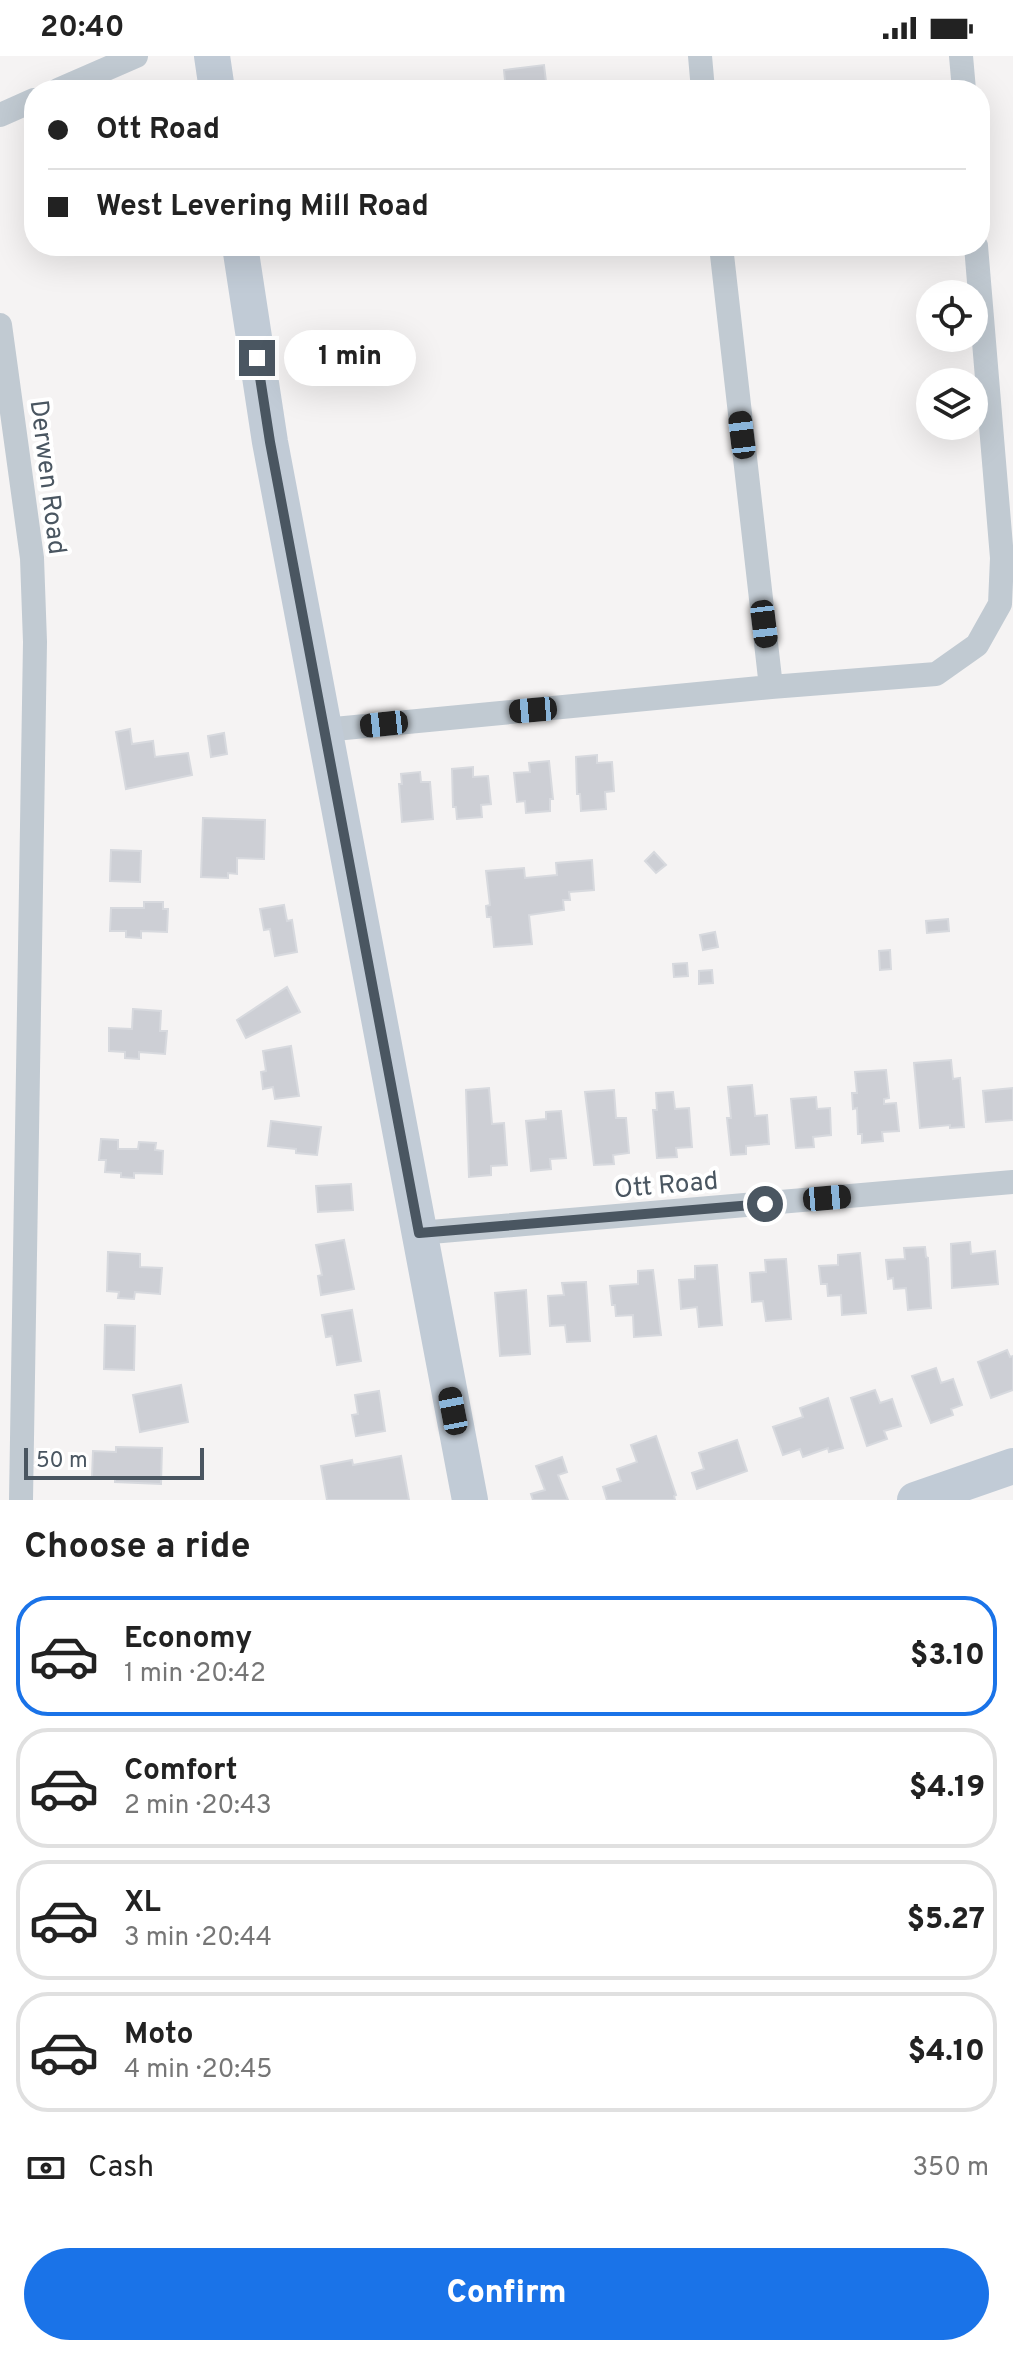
<!DOCTYPE html>
<html lang="en">
<head>
<meta charset="utf-8">
<style>
	body { margin:0; font-family:Overpass,sans-serif; background:#f6f6f6; color:#222; height:100vh; display:flex; flex-direction:column; font-size:30px; white-space:nowrap }
	* { box-sizing:border-box; margin:0 }
	p { font-size:26px; color:#767676 }
	.icon { flex:none; width:44px; height:44px; fill:none; stroke:currentColor; stroke-width:2; stroke-linecap:round; stroke-linejoin:round }
	.map { position:relative; height:1444px; overflow:hidden }
	.details { display:flex; flex-direction:column; background:#fff; flex:1 }
	.details>* { flex:none }
	.guide { position:absolute; left:24px; top:24px; width:966px; height:176px; border-radius:32px; box-shadow:0 8px 32px #0002; display:grid; align-content:center; height:176px; padding:0 24px; background:#fff }
	.controls { position:absolute; left:916px; top:224px; display:grid; gap:16px }
	.controls a { display:grid; place-items:center; width:72px; height:72px; border-radius:50%; background:#fff; box-shadow:0 8px 32px #0002; font-size:40px }
	.scale { position:absolute; left:24px; bottom:20px; width:180px; box-sizing:border-box; padding-left:8px; border:4px solid #4a5661; border-top:0; font-size:22px; line-height:28px; white-space:nowrap; color:#4a5661; -webkit-text-stroke:6px #fff; paint-order:stroke }
	.end { position:absolute; width:36px; height:36px; margin:-18px; border:10px solid #4a5661; background:#fff; box-shadow:0 0 0 4px #fff }
	.from { border-radius:50% }
	.bubble { position:absolute; height:56px; border-radius:28px; background:#fff; box-shadow:0 8px 32px #0002; font-size:26px; font-weight:800; line-height:56px; text-align:center }
	.car { position:absolute; width:24px; height:48px; margin:-24px -12px; border-radius:10px; box-shadow:0 0 6px 2px #0007; background:linear-gradient(#222 24%,#8ab4d8 0 40%,#222 0 76%,#8ab4d8 0 86%,#222 0) }
	.guide b { display:flex; align-items:center; gap:28px; height:76px; font-size:30px }
	.guide b+b { border-top:2px solid #e0e0e0 }
	.guide i { width:20px; height:20px; background:#222 }
	ul { padding:0; list-style:none }
	li { display:flex; align-items:center; gap:24px; height:120px; margin:0 16px 12px; padding:0 8px; border:4px solid #e0e0e0; border-radius:32px }
	li div { flex:1 }
	li b { display:block; font-size:30px }
	li em { font-style:normal; font-weight:800 }
	li.on { border-color:#1a73e8 }
	li>.icon { width:72px; height:72px; stroke-width:1.5 }
	h2 { padding:0 24px; font-size:36px; line-height:96px }
	.pay { display:flex; align-items:center; gap:20px; height:88px; padding:0 24px; font-size:30px }
	.pay p { margin-inline-start:auto }
	.action { display:flex; gap:16px; margin-top:auto; padding:16px 24px }
	.action a { flex:1; height:92px; border-radius:48px; background:#1a73e8; color:#fff; font-size:32px; font-weight:800; line-height:92px; text-align:center }
	.status { display:flex; justify-content:space-between; align-items:center; height:56px; padding:0 40px; background:#fff; direction:ltr }
	.status svg { height:22px; fill:currentColor }
	.map>svg:first-child { display:block }
	.building { fill:#cdcfd5; stroke:#d7d9de; stroke-width:2 }
	.lines { fill:none; stroke-linecap:round; stroke-linejoin:round }
	.street { stroke:#c1cad2; stroke-width:24 }
	.secondary { stroke:#c1cbd6; stroke-width:36 }
	.route { stroke:#4a5661; stroke-width:10 }
	.labels { text-anchor:middle; stroke-width:8; stroke-linejoin:round; paint-order:stroke }
	.street-label { font-size:26px; fill:#4a5661; stroke:#fff }
</style>
</head>
<body>
<div class="status"><b>20:40</b><svg viewBox="0 0 49 12"><path d="M0 12V9h3v3zM5 12V6h3v6zM10 12V3h3v9zM15 12V0h3v12zM26 1h20v11H26zM47 4h2v5h-2z"/></svg></div>
<div class="map">
<svg width="1013" height="1444" viewBox="0 0 1013 1444">
	<rect width="100%" height="100%" fill="#f5f3f3"/>
	<path class="building" d="M544,9L547,34H506L504,14Z
		M130,673L132,688L153,685L155,701L188,697L192,719L126,733L116,676Z
		M224,677L227,698L211,701L208,680Z
		M597,699V707L612,706L614,735L605,736L606,753L581,755L580,738H577L576,701Z
		M549,705L553,743H550V755L526,757L525,745L517,746L514,717L530,716L529,707Z
		M473,711V721L488,720L491,748L481,749L482,761L457,763L456,751H453L452,713Z
		M420,716L421,726H430L433,763L402,766L399,728H402L401,718Z
		M203,762L265,764L264,803L237,802V818L228,817V822L201,821Z
		M111,794L141,795L140,826L110,825Z
		M654,796L666,809L656,817L645,805Z
		M592,804L594,834L569,836L570,844H563L564,854L529,859L532,888L494,891L491,861H487L486,850L490,849L486,815L524,812L525,822L557,819L556,807Z
		M144,846H163V853H168L167,876L141,875V882L126,881V875H110L111,852H144Z
		M284,849L287,865L292,864L297,896L275,900L270,873L264,874L260,853Z
		M948,863L949,875L927,877L926,865Z
		M715,876L718,891L703,894L700,879Z
		M890,894L891,913L880,914L879,895Z
		M687,907L688,920L674,921L673,908Z
		M712,914L713,927L699,928V915Z
		M287,931L300,956L246,982L237,964Z
		M133,953L161,955L160,975H167L165,998L139,996V1003L125,1002V996L109,995V972L132,973Z
		M291,990L299,1040L275,1043L273,1031L263,1033L261,1016L266,1015L263,995Z
		M951,1004L953,1023L960,1022L964,1071L950,1072V1069L920,1072L914,1007Z
		M886,1014L889,1042L884,1043V1048L896,1047L899,1075L882,1076L883,1085L862,1087V1078H858L857,1052L853,1053L852,1037H857L855,1016Z
		M752,1029L755,1060L767,1059L769,1088L746,1090V1098L731,1099L727,1062H731L728,1031Z
		M489,1032L492,1068L504,1067L507,1109L491,1110V1119L469,1121L466,1034Z
		M1013,1032V1064L986,1066L983,1035Z
		M614,1034L616,1062H626L629,1097L613,1099L614,1108L594,1109L585,1036Z
		M673,1036L675,1053L689,1052L692,1091L676,1092L677,1101L657,1102L653,1054H657L656,1037Z
		M816,1041L817,1053L830,1052L831,1079L813,1081L814,1091L796,1092L791,1043Z
		M561,1055L566,1102L550,1103L551,1113L531,1115L526,1065L546,1063V1056Z
		M271,1065L321,1071L317,1099L296,1097V1093L268,1090Z
		M101,1083L118,1084V1093H138L139,1086L156,1087L155,1094L163,1095L162,1118L134,1117V1122L121,1121V1117L105,1116L106,1104H99Z
		M351,1128L353,1154L318,1156L316,1130Z
		M344,1184L354,1233L321,1239L318,1220L322,1219L316,1189Z
		M970,1186L971,1198L995,1195L998,1228L952,1232L951,1188Z
		M925,1191L926,1201L928,1202L931,1252L908,1254L906,1232L894,1233L893,1222L888,1223L886,1204L905,1203L904,1192Z
		M108,1196L140,1198V1211L162,1212L160,1238L135,1236L134,1243L118,1242L119,1236L107,1235Z
		M860,1197L866,1257L842,1259L841,1239L828,1240L827,1228H821L819,1210L838,1209V1199Z
		M786,1203L791,1263L766,1265L763,1245L752,1246L750,1217L766,1216L765,1204Z
		M717,1209L722,1269L699,1271L697,1251L681,1253L679,1224L695,1223V1210Z
		M653,1214L661,1279L634,1281L633,1259L616,1260L615,1249H612L610,1230L638,1228V1215Z
		M586,1226L590,1285L567,1286L565,1269L550,1270L548,1240L564,1239L562,1227Z
		M526,1234L530,1298L500,1300L495,1237Z
		M352,1254L361,1305L337,1309L332,1280L326,1281L322,1259Z
		M105,1269L135,1270L134,1314L104,1313Z
		M1007,1294L1010,1301L1013,1300V1334L991,1342L978,1306Z
		M936,1312L941,1327L953,1323L962,1349L951,1353L953,1359L931,1367L912,1320Z
		M181,1329L188,1366L140,1376L133,1339Z
		M875,1334L880,1347L892,1343L901,1370L884,1375L887,1383L867,1390L851,1342Z
		M379,1335L385,1375L356,1380L352,1359L358,1358L355,1339Z
		M828,1342L843,1392L829,1396L828,1392L803,1401L800,1393L783,1399L773,1371L803,1361L800,1352Z
		M656,1380L676,1439L674,1440L675,1444H607L603,1431L621,1425L617,1413L637,1406L631,1389Z
		M737,1384L747,1415L697,1433L692,1417L704,1413L699,1397Z
		M116,1391L162,1392L161,1428L115,1426V1421H92L93,1395L116,1396Z
		M401,1400L409,1444H327L321,1410L352,1404L353,1409Z
		M562,1401L567,1416L558,1419L568,1444H533L531,1438L545,1434L536,1410Z"/>
	<g class="lines">
		<path class="street" d="M700,0L703,34
			M961,0L964,34
			M58,34L136,0
			M0,59L34,44
			M721,190L771,631
			M0,269L32,502L35,586L21,1444
			M324,674L771,631L936,618L977,589L1000,548L1002,502L976,190
			M419,1177L1013,1126"/>
		<path class="secondary" d="M212,0L217,34
			M240,190L270,386L470,1444
			M915,1444L1013,1410"/>
	</g>
	<g class="lines">
		<path class="route" d="M257,302L270,386L419,1177L765,1148"/>
	</g>
	<g class="labels">
		<g class="street-label">
			<text transform="translate(49 421) rotate(83)" y="9">Derwen Road</text>
			<text transform="translate(666 1128) rotate(-5)" y="9">Ott Road</text>
		</g>
	</g>
</svg>
<div class="controls">
<a><svg class="icon" aria-label="locate" viewBox="0 0 24 24"><circle cx="12" cy="12" r="6"/><path d="M12 2v4M12 18v4M2 12h4M18 12h4"/></svg></a>
<a><svg class="icon" aria-label="layers" viewBox="0 0 24 24"><path d="M12 4l9 5-9 5-9-5zM3 14l9 5 9-5"/></svg></a>
</div>
<div class="scale">50 m</div>
<i class="end from" style="left:765px;top:1148px"></i>
<i class="end" style="left:257px;top:302px"></i>
<div class="bubble" style="left:284px;top:274px;width:132px">1 min</div>
<i class="car" style="left:742px;top:379px;rotate:353deg"></i>
<i class="car" style="left:764px;top:568px;rotate:173deg"></i>
<i class="car" style="left:533px;top:654px;rotate:265deg"></i>
<i class="car" style="left:384px;top:668px;rotate:264deg"></i>
<i class="car" style="left:827px;top:1142px;rotate:85deg"></i>
<i class="car" style="left:453px;top:1355px;rotate:349deg"></i>
<div class="guide">
<b><i class="from"></i>Ott Road</b>
<b><i></i>West Levering Mill Road</b>
</div>
</div>
<section class="details">
<h2>Choose a ride</h2>
<ul>
<li class="on"><svg class="icon" aria-label="car" viewBox="0 0 24 24"><path d="M5 17H2v-5l4-1 3-4h7l3 4 3 1v5h-3M9 17h6M6 11h13"/><circle cx="7" cy="17" r="2"/><circle cx="17" cy="17" r="2"/></svg><div><b>Economy</b><p>1 min · 20:42</p></div><em>$3.10</em></li>
<li><svg class="icon" aria-label="car" viewBox="0 0 24 24"><path d="M5 17H2v-5l4-1 3-4h7l3 4 3 1v5h-3M9 17h6M6 11h13"/><circle cx="7" cy="17" r="2"/><circle cx="17" cy="17" r="2"/></svg><div><b>Comfort</b><p>2 min · 20:43</p></div><em>$4.19</em></li>
<li><svg class="icon" aria-label="car" viewBox="0 0 24 24"><path d="M5 17H2v-5l4-1 3-4h7l3 4 3 1v5h-3M9 17h6M6 11h13"/><circle cx="7" cy="17" r="2"/><circle cx="17" cy="17" r="2"/></svg><div><b>XL</b><p>3 min · 20:44</p></div><em>$5.27</em></li>
<li><svg class="icon" aria-label="car" viewBox="0 0 24 24"><path d="M5 17H2v-5l4-1 3-4h7l3 4 3 1v5h-3M9 17h6M6 11h13"/><circle cx="7" cy="17" r="2"/><circle cx="17" cy="17" r="2"/></svg><div><b>Moto</b><p>4 min · 20:45</p></div><em>$4.10</em></li>
</ul>
<div class="pay"><svg class="icon" aria-label="cash" viewBox="0 0 24 24"><path d="M3 7h18v10H3z"/><circle cx="12" cy="12" r="2"/></svg>Cash<p>350 m</p></div>
<div class="action"><a>Confirm</a></div>
</section>
</body>
</html>
